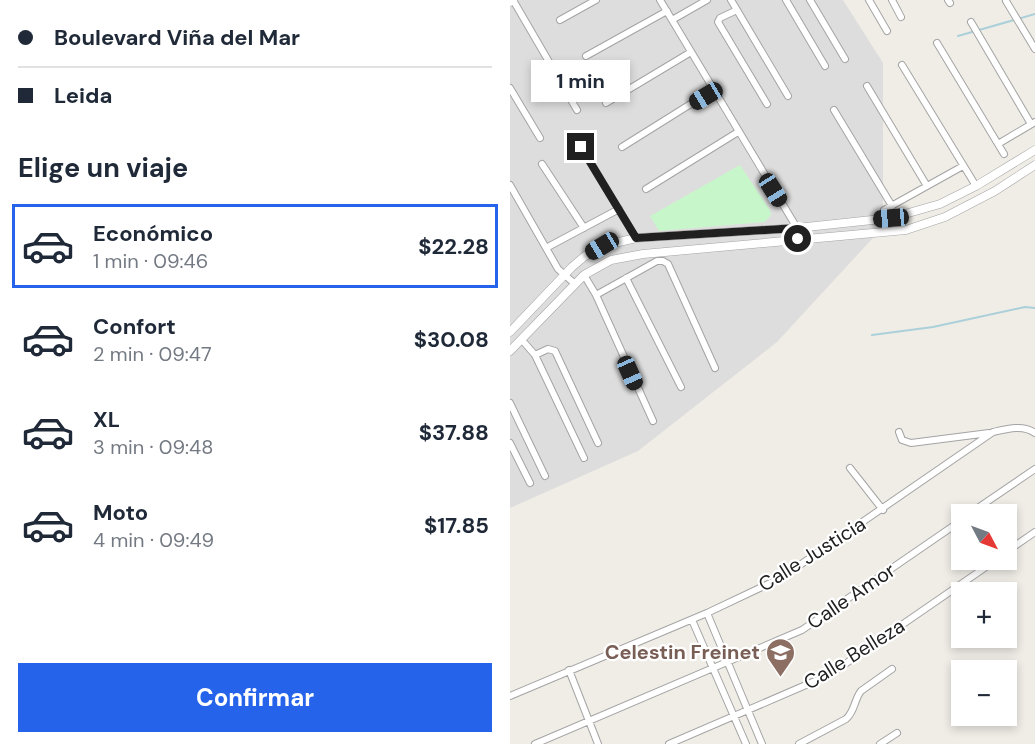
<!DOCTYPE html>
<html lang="es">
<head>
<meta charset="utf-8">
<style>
	body { margin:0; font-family:"DM Sans",sans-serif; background:#f2f2f3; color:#1f2937; height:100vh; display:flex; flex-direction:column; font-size:22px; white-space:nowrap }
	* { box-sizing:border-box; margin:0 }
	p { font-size:20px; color:#747a83 }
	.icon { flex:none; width:33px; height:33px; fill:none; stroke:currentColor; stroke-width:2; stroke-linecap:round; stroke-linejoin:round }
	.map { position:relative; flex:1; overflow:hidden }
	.details { display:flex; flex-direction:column; background:#fff; width:510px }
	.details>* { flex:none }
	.banner { display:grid; align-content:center; height:132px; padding:0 18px; background:#fff }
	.needle { width:39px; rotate:131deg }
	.fabs { position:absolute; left:441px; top:504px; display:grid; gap:12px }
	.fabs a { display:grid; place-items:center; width:66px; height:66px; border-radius:0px; background:#fff; box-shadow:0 3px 9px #0003; font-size:30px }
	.end { position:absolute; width:27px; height:27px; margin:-14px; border:8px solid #202020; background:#fff; box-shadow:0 0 0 3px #fff }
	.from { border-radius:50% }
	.bubble { position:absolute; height:42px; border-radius:0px; background:#fff; box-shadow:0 3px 9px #0003; font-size:20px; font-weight:700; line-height:42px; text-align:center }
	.car { position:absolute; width:18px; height:36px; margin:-18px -9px; border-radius:8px; box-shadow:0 0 4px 2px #0007; background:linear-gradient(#222 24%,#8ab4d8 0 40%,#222 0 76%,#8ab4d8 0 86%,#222 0) }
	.banner b { display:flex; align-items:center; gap:21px; height:57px; font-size:22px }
	.banner b+b { border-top:2px solid #e0e1e3 }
	.banner i { width:15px; height:15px; background:#1f2937 }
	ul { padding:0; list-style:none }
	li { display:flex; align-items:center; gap:18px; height:84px; margin:0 12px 9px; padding:0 6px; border:3px solid transparent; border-radius:0px }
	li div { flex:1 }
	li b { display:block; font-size:22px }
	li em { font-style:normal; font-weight:700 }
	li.current { border-color:#2563eb }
	li>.icon { width:54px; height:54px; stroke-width:1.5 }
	h2 { padding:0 18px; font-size:27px; line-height:72px }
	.cta { display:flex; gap:12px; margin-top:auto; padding:12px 18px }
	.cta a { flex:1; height:69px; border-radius:0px; background:#2563eb; color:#fff; font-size:24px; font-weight:700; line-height:69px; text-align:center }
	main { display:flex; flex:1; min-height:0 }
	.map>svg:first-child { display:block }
	.residential { fill:#dedddd }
	.park { fill:#c8f6cb }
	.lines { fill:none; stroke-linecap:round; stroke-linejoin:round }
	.stream { stroke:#abd0da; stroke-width:2 }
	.minor-casing { stroke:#a4a4a4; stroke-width:8 }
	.tertiary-casing { stroke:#a4a4a4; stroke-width:9 }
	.minor { stroke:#fff; stroke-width:6 }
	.tertiary { stroke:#fff; stroke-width:8 }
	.route { stroke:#202020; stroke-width:8 }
	.labels { text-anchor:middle; stroke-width:4.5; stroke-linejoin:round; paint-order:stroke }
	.street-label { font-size:20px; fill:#202020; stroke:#fff }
	.education-label { font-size:20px; font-weight:bold; fill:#785e54; stroke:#fff; text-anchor:end }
</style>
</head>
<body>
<main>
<section class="details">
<div class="banner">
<b><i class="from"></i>Boulevard Viña del Mar</b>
<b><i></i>Leida</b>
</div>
<h2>Elige un viaje</h2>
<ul>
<li class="current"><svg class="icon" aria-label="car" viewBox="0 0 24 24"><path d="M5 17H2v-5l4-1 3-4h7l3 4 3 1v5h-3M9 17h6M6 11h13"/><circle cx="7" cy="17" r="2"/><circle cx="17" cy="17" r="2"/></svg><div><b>Económico</b><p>1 min · 09:46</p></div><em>$22.28</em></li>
<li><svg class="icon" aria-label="car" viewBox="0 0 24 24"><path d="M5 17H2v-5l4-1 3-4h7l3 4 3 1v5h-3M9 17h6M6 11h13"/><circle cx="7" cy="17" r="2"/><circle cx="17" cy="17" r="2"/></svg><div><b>Confort</b><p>2 min · 09:47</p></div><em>$30.08</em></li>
<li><svg class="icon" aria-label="car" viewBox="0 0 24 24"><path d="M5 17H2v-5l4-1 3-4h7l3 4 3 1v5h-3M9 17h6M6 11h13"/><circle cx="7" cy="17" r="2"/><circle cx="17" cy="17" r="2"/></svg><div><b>XL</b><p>3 min · 09:48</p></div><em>$37.88</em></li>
<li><svg class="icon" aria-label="car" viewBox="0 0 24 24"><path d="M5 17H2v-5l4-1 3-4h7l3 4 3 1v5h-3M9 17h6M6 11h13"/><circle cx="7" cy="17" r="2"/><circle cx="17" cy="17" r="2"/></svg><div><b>Moto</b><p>4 min · 09:49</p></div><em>$17.85</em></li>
</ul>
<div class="cta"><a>Confirmar</a></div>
</section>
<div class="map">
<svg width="525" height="744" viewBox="0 0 525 744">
	<rect width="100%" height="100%" fill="#f0ede7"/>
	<path class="residential" d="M0,0H333L373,63V227L267,342L128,451L0,508Z"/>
	<path class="park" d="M230,165L260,210L261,215L255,222L149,231L140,216Z"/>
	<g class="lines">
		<path class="stream" d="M448,36L525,14
			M362,335L423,327L515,307L525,308"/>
		<defs>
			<path id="minor" d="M3,0L67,110
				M150,0L287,228L288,239
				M221,0L278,96
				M276,0L315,66
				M300,0L335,59
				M359,0L377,31
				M382,0L391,17
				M438,0L440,3
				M496,1L525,49
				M227,10L210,18L208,22L257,104
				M50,20L86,0
				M162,20L197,0
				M461,22L521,124
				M427,43L494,154
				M76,56L157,11
				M392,65L466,186
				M357,86L417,186
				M0,88L30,138
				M96,103L181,52
				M324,110L382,206
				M488,144L525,122
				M71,147L126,238
				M112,147L203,90
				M32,164L74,228
				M0,185L48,269L65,284
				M136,189L228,132
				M374,210L453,166
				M36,248L109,209
				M74,275L86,295L143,421
				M116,278L171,387
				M86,295L147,261H153L158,264L205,368
				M12,340L25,355L74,458
				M25,355L38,349L45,351L88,443
				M0,403L35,476
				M389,432L392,440L401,443L479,433
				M0,443L20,483
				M340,468L373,510
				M459,514L525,469
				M496,552L525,532
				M197,613L252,744
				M182,620L236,744
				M59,670L88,744
				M0,696L197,613L271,578L483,432C496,429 513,424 525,433
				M25,744L292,630L452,520
				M159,744L319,675L486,560
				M289,744L336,719C345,711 344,700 351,691L382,669
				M370,744L387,733"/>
			<path id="tertiary" d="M0,2L3,0
				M0,332L62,267L75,256L92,246L126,238L287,228L381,218L430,204L466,186L525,150
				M0,351L74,275L101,260L133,254L396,230L435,217L485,191L525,165"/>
		</defs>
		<use href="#minor" class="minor-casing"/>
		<use href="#tertiary" class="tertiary-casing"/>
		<use href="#minor" class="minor"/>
		<use href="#tertiary" class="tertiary"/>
	</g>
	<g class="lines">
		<path class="route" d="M71,147L126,238L287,228L288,239"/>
	</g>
	<defs>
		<symbol id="school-pin" viewBox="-11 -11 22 30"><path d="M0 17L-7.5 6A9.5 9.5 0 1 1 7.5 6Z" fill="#8d6e63" stroke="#fff"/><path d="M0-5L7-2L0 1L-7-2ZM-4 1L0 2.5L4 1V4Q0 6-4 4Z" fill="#fff"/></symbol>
	</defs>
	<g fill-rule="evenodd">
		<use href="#school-pin" x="254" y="636" width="33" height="45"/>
	</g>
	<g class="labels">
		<g class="street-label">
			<text transform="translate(302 554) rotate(-32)" y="7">Calle Justicia</text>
			<text transform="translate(341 596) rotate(-34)" y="7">Calle Amor</text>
			<text transform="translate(344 654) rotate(-32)" y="7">Calle Belleza</text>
		</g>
		<g class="education-label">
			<text x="250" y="659">Celestin Freinet</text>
		</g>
	</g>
</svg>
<div class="fabs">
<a><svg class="needle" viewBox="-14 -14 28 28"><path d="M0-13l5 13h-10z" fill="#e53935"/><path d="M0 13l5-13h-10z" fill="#747a83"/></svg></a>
<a>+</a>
<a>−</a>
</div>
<i class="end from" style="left:288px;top:239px"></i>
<i class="end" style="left:71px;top:147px"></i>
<div class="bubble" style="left:21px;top:60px;width:99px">1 min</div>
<i class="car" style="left:196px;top:96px;rotate:239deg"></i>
<i class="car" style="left:263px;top:190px;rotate:148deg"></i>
<i class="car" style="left:381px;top:218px;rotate:265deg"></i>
<i class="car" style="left:92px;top:246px;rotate:239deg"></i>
<i class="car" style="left:120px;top:373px;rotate:156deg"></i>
</div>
</main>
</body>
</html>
